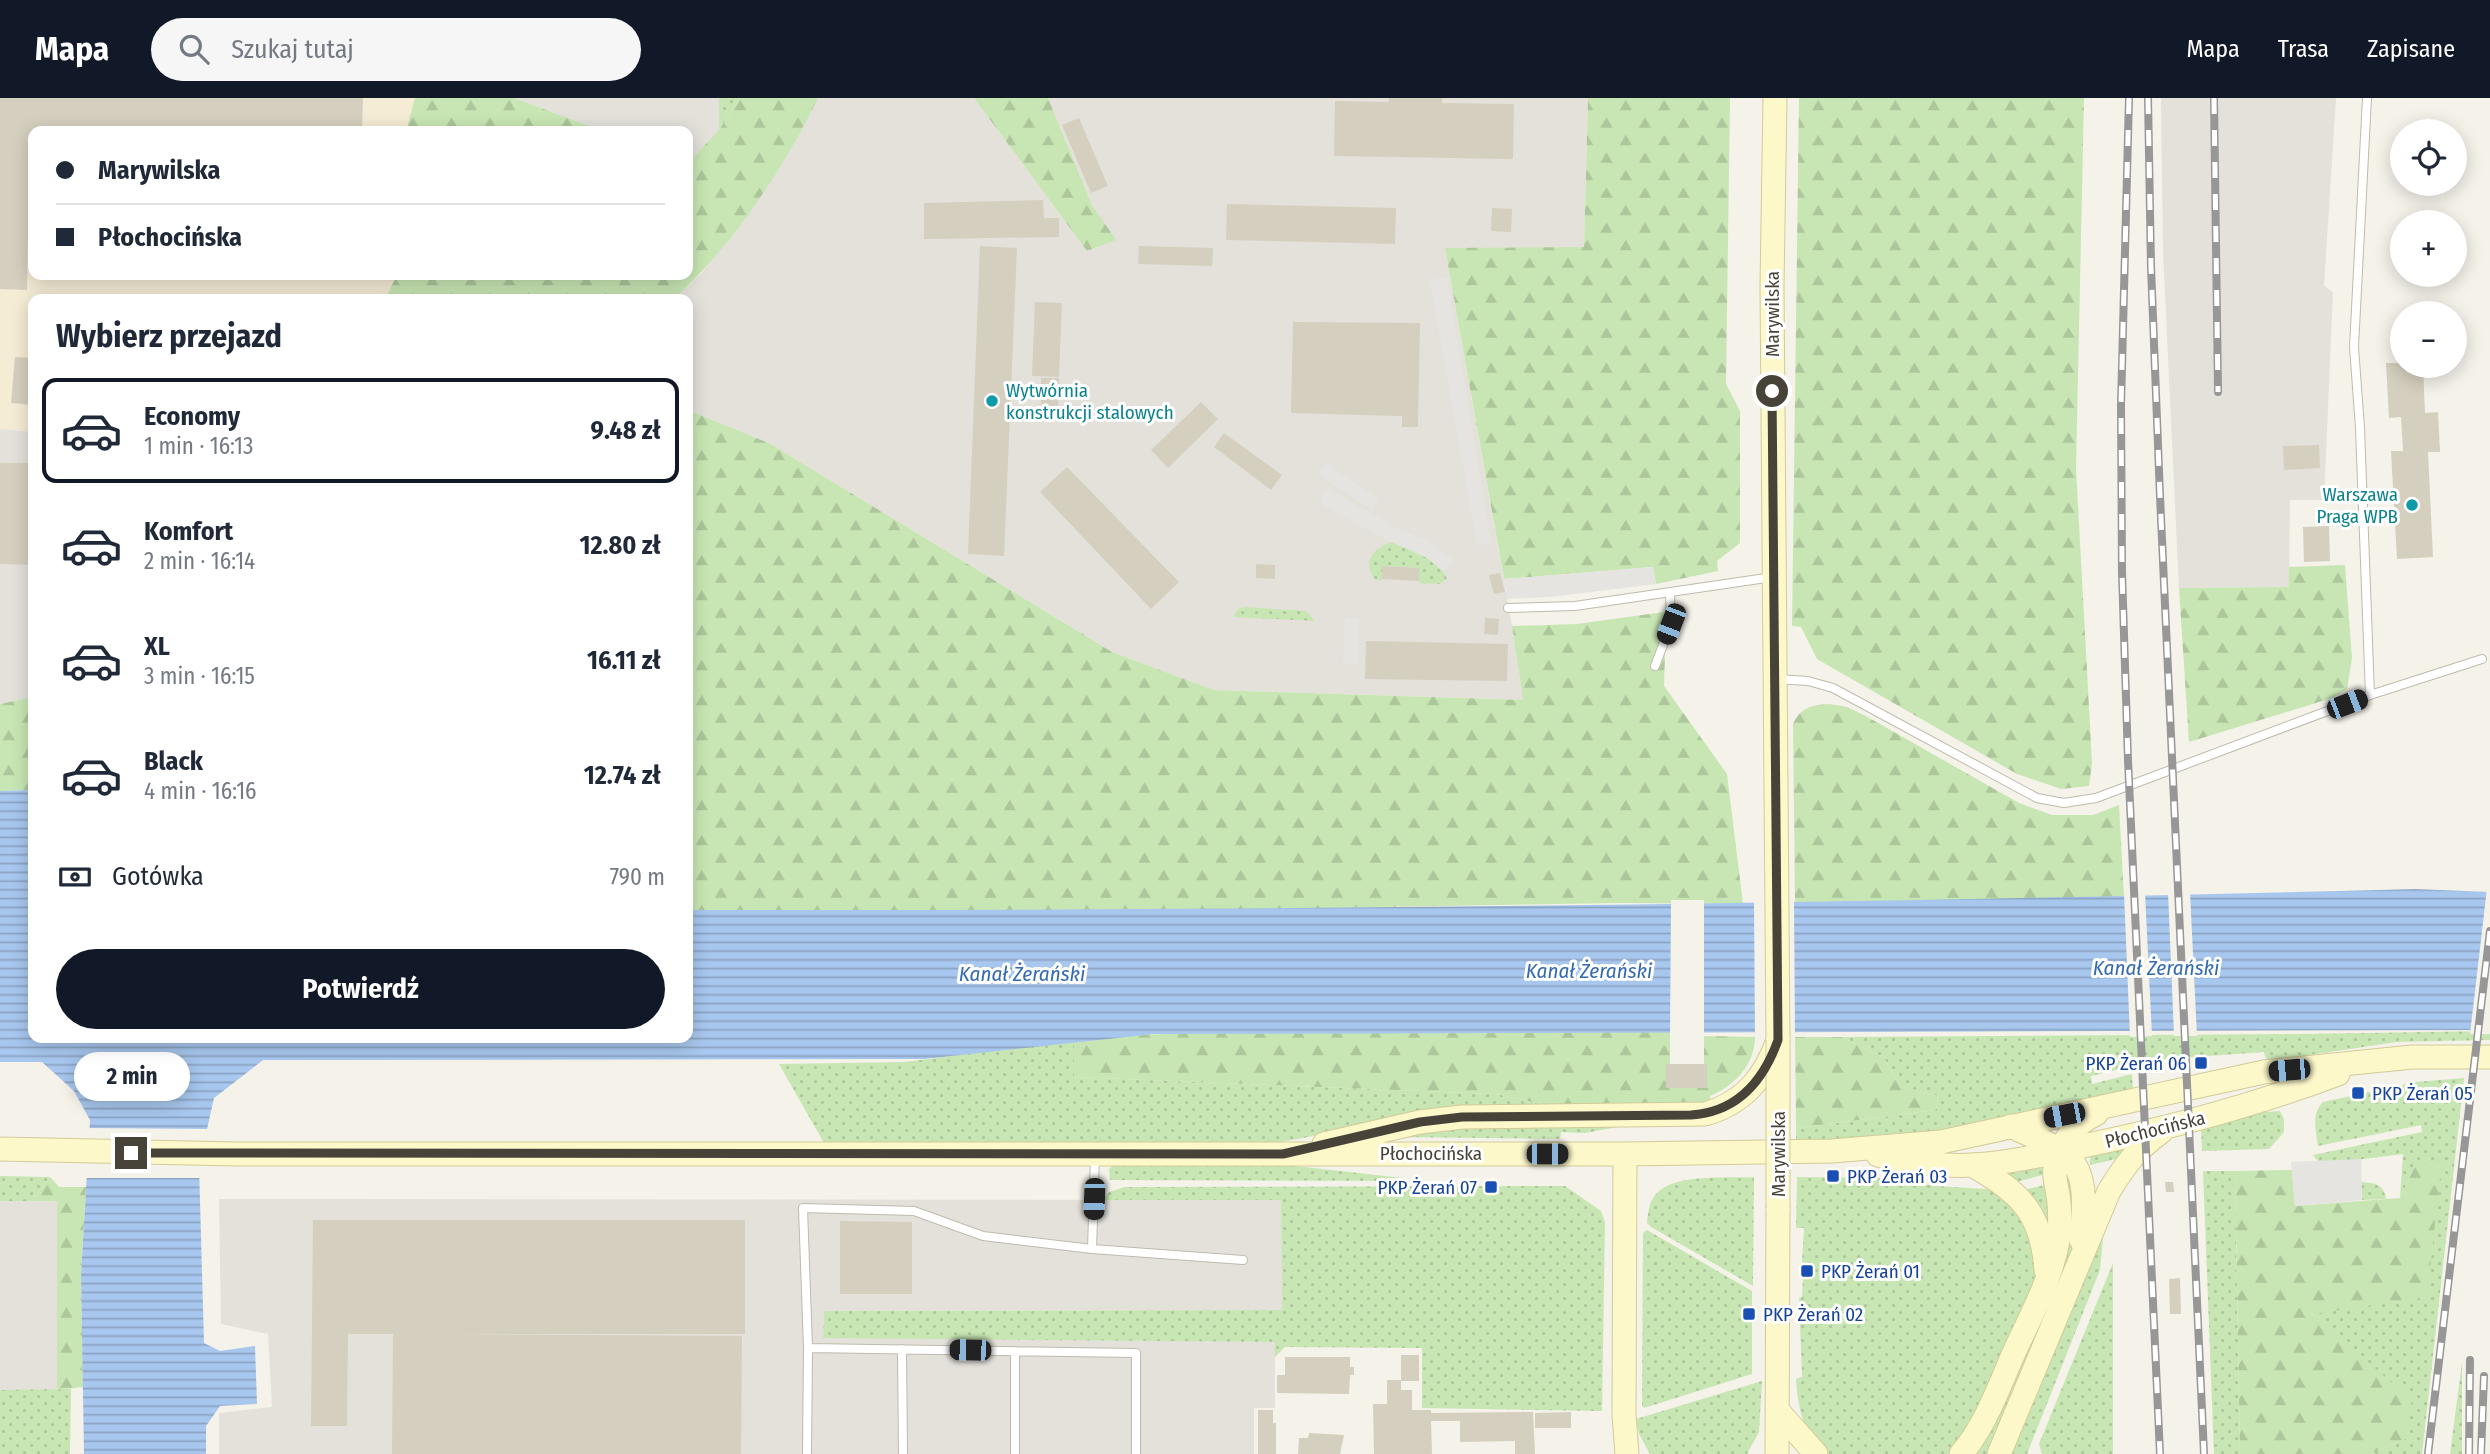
<!DOCTYPE html>
<html lang="pl">
<head>
<meta charset="utf-8">
<style>
	body { margin:0; font-family:"Fira Sans Condensed",sans-serif; background:#f6f6f7; color:#1f2937; height:100vh; display:flex; flex-direction:column; font-size:26px; white-space:nowrap }
	* { box-sizing:border-box; margin:0 }
	p { font-size:23px; color:#747a83 }
	.icon { flex:none; width:38px; height:38px; fill:none; stroke:currentColor; stroke-width:2; stroke-linecap:round; stroke-linejoin:round }
	.map { position:relative; flex:1; overflow:hidden }
	.drawer { position:absolute; left:28px; top:196px; width:665px; height:749px; display:flex; flex-direction:column; background:#fff; border-radius:14px; box-shadow:0 4px 18px #0003 }
	.drawer>* { flex:none }
	.guide { position:absolute; left:28px; top:28px; width:665px; height:154px; border-radius:14px; box-shadow:0 4px 18px #0003; display:grid; align-content:center; height:154px; padding:0 28px; background:#fff }
	.tools { position:absolute; left:2390px; top:21px; display:grid; gap:14px }
	.tools a { display:grid; place-items:center; width:77px; height:77px; border-radius:50%; background:#fff; box-shadow:0 4px 18px #0003; font-size:35px }
	.end { position:absolute; width:32px; height:32px; margin:-16px; border:9px solid #474338; background:#fff; box-shadow:0 0 0 4px #fff }
	.from { border-radius:50% }
	.bubble { position:absolute; height:49px; border-radius:24px; background:#fff; box-shadow:0 4px 18px #0003; font-size:23px; font-weight:700; line-height:49px; text-align:center }
	.car { position:absolute; width:21px; height:42px; margin:-21px -10px; border-radius:9px; box-shadow:0 0 5px 2px #0007; background:linear-gradient(#222 24%,#8ab4d8 0 40%,#222 0 76%,#8ab4d8 0 86%,#222 0) }
	.guide b { display:flex; align-items:center; gap:24px; height:66px; font-size:26px }
	.guide b+b { border-top:2px solid #e0e1e3 }
	.guide i { width:18px; height:18px; background:#1f2937 }
	ul { padding:0; list-style:none }
	li { display:flex; align-items:center; gap:21px; height:105px; margin:0 14px 10px; padding:0 14px; border:4px solid transparent; border-radius:14px }
	li div { flex:1 }
	li b { display:block; font-size:26px }
	li em { font-style:normal; font-weight:700 }
	li.active { border-color:#111827 }
	li>.icon { width:63px; height:63px; stroke-width:1.5 }
	h2 { padding:0 28px; font-size:32px; line-height:84px }
	.pay { display:flex; align-items:center; gap:18px; height:77px; padding:0 28px; font-size:26px }
	.pay p { margin-inline-start:auto }
	.button { display:flex; gap:14px; margin-top:auto; padding:14px 28px }
	.button a { flex:1; height:80px; border-radius:42px; background:#111827; color:#fff; font-size:28px; font-weight:700; line-height:80px; text-align:center }
	header { display:flex; align-items:center; gap:42px; box-sizing:border-box; height:98px; padding:0 35px; background:#111827; color:#fff }
	header strong { font-size:33px }
	nav { display:flex; gap:38px; margin-inline-start:auto; font-size:24px }
	.search { width:490px; height:63px; background:#f6f6f7; display:flex; align-items:center; gap:18px; box-sizing:border-box; padding:0 24px; border-radius:38px; color:#747a83; font-size:26px }
	.map>svg:first-child { display:block }
	.commercial { fill:#f5ecd5 }
	.industrial { fill:#e3e1da }
	.grass { fill:url(#grass-dots) }
	.forest { fill:url(#forest-firs) }
	.parking { fill:#e5e4e0 }
	.water { fill:url(#water-rules) }
	.pier { fill:#f4f2e9 }
	.building { fill:#d5cfbf }
	.lines { fill:none; stroke-linecap:round; stroke-linejoin:round }
	.lane-casing { stroke:#bfbbac; stroke-width:10 }
	.secondary-casing { stroke:#d2cb9a; stroke-width:25 }
	.lane { stroke:#fff; stroke-width:8 }
	.secondary { stroke:#fdf8ca; stroke-width:23 }
	.rail-casing { stroke:#979797; stroke-width:8 }
	.rail { stroke:#fff; stroke-width:5; stroke-dasharray:16; stroke-linecap:butt }
	.secondary-bridge-casing { stroke:#d2cb9a; stroke-width:25; stroke-linecap:butt }
	.secondary-bridge { stroke:#fdf8ca; stroke-width:23 }
	.route { stroke:#474338; stroke-width:9 }
	.culture-dot { fill:#0f9aa8; stroke:#fff; stroke-width:2.5 }
	.transit-dot { fill:#1a4fb4; stroke:#fff; stroke-width:2.5 }
	.labels { text-anchor:middle; stroke-width:6; stroke-linejoin:round; paint-order:stroke }
	.street-label { font-size:19px; fill:#474338; stroke:#fff }
	.culture-label { font-size:19px; fill:#0d838f; stroke:#fff; text-anchor:start }
	.transit-label { font-size:19px; fill:#164399; stroke:#fff; text-anchor:start }
	.water-label { font-size:21px; font-style:italic; fill:#346ab0; stroke:#fff }
</style>
</head>
<body>
<header>
<strong>Mapa</strong>
<div class="search"><svg class="icon" aria-label="search" viewBox="0 0 24 24"><circle cx="10" cy="10" r="6"/><path d="M15 15l6 6"/></svg>Szukaj tutaj</div>
<nav><a>Mapa</a><a>Trasa</a><a>Zapisane</a></nav>
</header>
<div class="map">
<svg width="2490" height="1356" viewBox="0 0 2490 1356">
	<defs>
		<pattern id="grass-dots" width="8" height="8" patternUnits="userSpaceOnUse" patternTransform="scale(1.75)"><rect width="8" height="8" fill="#c8e6b3"/><path d="M2 2h.1M6 6h.1" fill="none" stroke="#adc69b" stroke-width="1.8" stroke-linecap="round"/></pattern>
		<pattern id="forest-firs" width="22" height="20" patternUnits="userSpaceOnUse" patternTransform="scale(1.75)"><rect width="22" height="20" fill="#c8e6b3"/><path d="M5 1l3.5 6h-7zM16 11l3.5 6h-7z" fill="#adc69b"/></pattern>
		<pattern id="water-rules" width="6" height="5" patternUnits="userSpaceOnUse" patternTransform="scale(1.75)"><rect width="6" height="5" fill="#a8c7ee"/><path d="M0 2.5h6" fill="none" stroke="#8ba3c2"/></pattern>
	</defs>
	<rect width="100%" height="100%" fill="#f4f2e9"/>
	<path class="commercial" d="M0,0H415L406,33H33V177H397L385,201H33V334L0,331Z"/>
	<path class="industrial" d="M514,0H719V32L690,65L688,33H603Z
		M818,0H974L1087,153L1115,142L1092,107L1048,0H1588L1584,150H1445L1512,528L1523,602L1214,592L1112,554L769,345L688,312V201H674L701,176L763,96Z
		M2161,0H2336L2324,188L2333,194L2324,402H2290L2289,489L2179,490L2163,153Z
		M0,331L33,334V599L0,606Z
		M219,1101L1281,1102L1282,1212L824,1213L823,1239L1275,1244V1310H1254V1356H219V1315L272,1309L268,1236L221,1226Z
		M0,1103H57V1292H0Z"/>
	<path class="grass" d="M719,0H740L719,32Z
		M1392,444C1410,452 1440,460 1447,481L1439,486L1419,485V470L1383,468L1382,483L1375,481C1361,463 1374,450 1392,444Z
		M1244,509L1306,513L1315,523L1233,519L1238,511Z
		M2490,933V942L2397,944L2296,959L2266,961L2264,954L2124,964V970L2091,978L2092,986L2132,976L2133,992L1961,1034L1879,1040L1796,1042V1030L1936,1012L1938,998L1900,988L1884,960L1842,939L2304,936Z
		M1074,942V979L1496,996L1549,1008L1403,1020L1293,1042L1269,1045H824L779,966L905,964Z
		M2464,980L2422,1356H2371L2407,1340L2312,1215L2427,1199L2414,1070L2400,1100L2403,1056L2332,1065L2318,1063L2313,1057L2422,1034L2421,1027L2318,1048C2316,1032 2311,1016 2323,1004L2415,984Z
		M2264,1007L2266,1014L2280,1013L2284,1021V1034L2269,1051L2202,1053L2201,1027Z
		M1628,1027L1585,1035L1561,1034L1560,1041L1400,1039L1440,1029Z
		M2131,1044L2121,1060L2090,1067V1054Z
		M1115,1066H1277L1403,1080V1083L1110,1082L1109,1071Z
		M2039,1066L2046,1076L2016,1084L2007,1076L2009,1072Z
		M2203,1073H2235L2240,1356H2214Z
		M0,1078L50,1079L31,1103H0Z
		M1754,1079L1753,1188L1651,1129L1647,1125C1648,1114 1649,1102 1658,1094C1676,1076 1729,1080 1754,1079Z
		M1797,1079L1882,1080L1936,1088L2002,1092L2020,1111L2037,1168L2033,1190L1964,1341L1949,1356H1828C1803,1338 1798,1310 1796,1281L1802,1279L1799,1200L1802,1199L1803,1179H1810V1166L1802,1165L1804,1130H1796Z
		M2070,1081C2073,1105 2077,1130 2071,1153L1991,1356H1972L2056,1178L2063,1083Z
		M2361,1084C2375,1085 2384,1086 2386,1101L2362,1102Z
		M2049,1086L2052,1132L2024,1092Z
		M1565,1088L1601,1113L1605,1125L1602,1313L1422,1310V1250L1285,1249L1275,1259V1244L823,1240L824,1213L1282,1212L1281,1102H1103L1109,1094L1125,1089Z
		M2105,1118L2100,1172L2027,1356H2011Z
		M1647,1132L1752,1193V1208L1745,1209V1222L1752,1223V1276L1644,1310L1642,1308L1643,1135Z
		M2113,1165V1356H2042L2039,1346Z
		M2462,1265V1356H2450Z
		M1762,1283L1759,1334L1747,1356H1650L1639,1336L1636,1321Z
		M71,1291L70,1356H0V1292Z"/>
	<path class="forest" d="M415,0H514L603,33H406Z
		M740,0H818C782,73 734,146 674,201H385L397,177H688V65L719,32Z
		M974,0H1048L1092,107L1116,142L1087,153Z
		M1588,0H1730L1726,286L1740,313V445L1717,463L1718,473L1656,486L1653,469L1504,481L1445,150L1584,149Z
		M1799,0H2084L2076,370L2092,665L2089,688L2061,691L2017,676L1817,561L1801,529L1792,528Z
		M688,312L769,345L1112,554L1214,592L1523,602L1512,528L1577,526L1664,514L1666,525L1664,588L1727,676L1743,806L1621,805L1143,813L688,812Z
		M2345,467L2352,560L2347,591L2332,600L2189,644L2179,490L2289,489V469Z
		M33,599V692L0,693V606Z
		M1830,606L1847,609L1864,617L2019,705L2052,717H2093L2119,707L2124,799L1795,805L1793,626C1801,609 1812,607 1830,606Z
		M1670,933V966H1666L1707,990V967L1704,966V938L1755,939C1755,967 1734,988 1710,998V1004L1703,1006L1549,1008L1496,996L1074,979V938L1266,934Z
		M1795,939H1842L1884,960L1900,988L1938,998L1936,1012L1796,1030Z
		M2442,1061L2427,1199L2312,1216L2412,1302L2407,1340L2371,1356H2240L2235,1073L2292,1072L2295,1108L2400,1100L2414,1070Z
		M50,1079L59,1089H86L81,1178L83,1289L57,1292V1103H31Z"/>
	<path class="parking" d="M1447,179L1491,445L1477,447L1430,182Z
		M1326,365L1379,401L1372,412L1318,376Z
		M1329,391L1396,430L1428,443L1454,462L1443,473L1427,460L1385,441L1331,412L1320,403Z
		M1653,469L1656,486L1550,499L1507,501L1504,481Z
		M1345,519L1359,520L1358,566L1343,565Z
		M2361,1061L2362,1102L2295,1108L2291,1064Z"/>
	<path class="water" d="M33,692V940H688V812C1264,813 1839,806 2415,791L2490,794V932L1154,936L924,961L263,962L214,1000L199,1067L204,1245L220,1253L255,1248L257,1306L220,1308L206,1328V1356H84L81,1178L90,1022L74,993L42,964H0V693Z"/>
	<path class="pier" d="M2487,790L2490,791V936H2470Z
		M2168,794H2190L2197,938H2174Z
		M2124,795H2145L2152,938L2130,939Z
		M1671,802H1704V939H1670Z
		M1794,802L1795,939H1755L1754,803Z
		M86,1030L211,1031L203,1068V1080H83Z"/>
	<path class="building" d="M0,0H363L362,33H33V138H28L27,192L0,191Z
		M1389,0H1442V5L1514,6L1513,61L1334,58L1335,3L1389,4Z
		M1079,20L1108,88L1091,95L1062,27Z
		M1043,102L1044,120H1059V139L924,141V105Z
		M1227,106L1396,110L1395,146L1226,142Z
		M1492,110L1512,111L1511,134L1491,133Z
		M980,148L1017,150L1004,458L968,456Z
		M1139,148L1213,150L1212,168L1138,166Z
		M1035,204L1062,205L1059,279L1032,278Z
		M1293,224L1420,225L1418,329H1402V318H1399L1291,315Z
		M15,259L33,260V307L11,305Z
		M2386,265H2403V268H2423L2425,315L2438,314L2440,354H2428L2433,459L2397,461L2391,353H2403L2401,319L2389,320Z
		M1041,280H1059L1058,319L1041,320Z
		M1201,304L1218,321L1168,370L1151,352Z
		M1224,335L1282,377L1271,392L1214,349Z
		M2319,347L2320,370L2284,372L2283,348Z
		M0,365H33V467L0,466Z
		M1067,369L1179,484L1151,511L1040,394Z
		M2329,428L2330,463L2304,464L2303,429Z
		M1256,466L1275,467V481L1256,480Z
		M1382,468L1419,470V483L1382,481Z
		M1500,475L1505,494L1494,496L1489,477Z
		M1485,520L1499,521L1498,537L1484,536Z
		M1366,543L1508,546L1507,583L1365,581Z
		M1666,966H1707V990H1666Z
		M2165,1084H2173L2174,1094H2166Z
		M313,1122H745V1236H448L742,1238L741,1356H392L393,1236H348L347,1328H311Z
		M840,1123L912,1124V1196H840Z
		M2180,1180L2181,1216H2170L2169,1181Z
		M1401,1257H1419V1283H1401Z
		M1285,1259H1350V1269H1354V1277H1350L1349,1296L1277,1295V1277H1285Z
		M1387,1282H1401V1292H1412V1312H1431V1315L1533,1314L1535,1356H1515V1343L1460,1344V1323H1431L1432,1356H1374L1373,1306H1387Z
		M1258,1312H1273V1325H1276V1356H1258Z
		M1571,1314V1330H1535V1315Z
		M1309,1335L1344,1337L1340,1356H1298L1299,1340H1308Z"/>
	<g class="lines">
		<defs>
			<path id="lane" d="M2367,0L2354,249L2360,330L2370,597
				M1508,510L1575,508L1773,479
				M1655,568L1671,526L1670,494
				M1776,581L1808,583L1833,590L2037,700L2064,705L2096,700L2370,597L2482,561
				M1095,1058L1092,1151L1243,1162
				M808,1250L1136,1255V1356
				M902,1251L903,1356
				M807,1356L808,1250L803,1110L914,1113L983,1138L1092,1151
				M1015,1356V1253"/>
			<path id="secondary" d="M2011,1028C2027,1036 2044,1043 2060,1052C2090,1070 2084,1112 2081,1142
				M1324,1046L1420,1024L1462,1019L1705,1016C1744,1005 1765,979 1778,942L1772,188L1775,0
				M0,1051L237,1056H1625L1832,1053L1941,1044L2264,974L2412,959H2490
				M1625,1056L1624,1317L1627,1356
				M1878,1057C1909,1064 1940,1069 1973,1067C2010,1065 2047,1056 2083,1048C2170,1030 2255,1007 2338,976
				M1972,1067C2020,1094 2042,1115 2046,1172
				M1777,1312L1816,1356
				M1777,1356L1778,1110
				M1961,1356C1985,1328 1998,1291 2013,1257C2029,1221 2051,1182 2058,1143C2060,1131 2060,1117 2059,1105C2058,1091 2052,1077 2056,1063C2064,1041 2074,1026 2096,1016
				M1999,1356L2109,1093C2125,1067 2136,1052 2161,1034"/>
		</defs>
		<use href="#lane" class="lane-casing"/>
		<use href="#secondary" class="secondary-casing"/>
		<use href="#lane" class="lane"/>
		<use href="#secondary" class="secondary"/>
		<defs>
			<path id="rail" d="M2129,0L2121,307L2122,474L2128,662L2160,1356
				M2148,0L2151,169L2160,398L2204,1356
				M2214,0L2218,294
				M2428,1356L2490,833
				M2469,1356L2470,1262
				M2481,1356L2484,1278"/>
		</defs>
		<use href="#rail" class="rail-casing"/>
		<use href="#rail" class="rail"/>
		<defs>
			<path id="secondary-bridge" d="M1778,942V1110"/>
		</defs>
		<use href="#secondary-bridge" class="secondary-bridge-casing"/>
		<use href="#secondary-bridge" class="secondary-bridge"/>
	</g>
	<g class="lines">
		<path class="route" d="M131,1055L1283,1056L1420,1024L1462,1019L1691,1017C1737,1014 1763,984 1778,942L1772,293"/>
	</g>
	<g class="culture-dot">
		<circle cx="992" cy="303" r="7"/>
		<circle cx="2412" cy="407" r="7"/>
	</g>
	<g class="transit-dot">
		<rect x="2194" y="958" width="14" height="14" rx="3.5"/>
		<rect x="2351" y="988" width="14" height="14" rx="3.5"/>
		<rect x="1826" y="1071" width="14" height="14" rx="3.5"/>
		<rect x="1484" y="1082" width="14" height="14" rx="3.5"/>
		<rect x="1800" y="1166" width="14" height="14" rx="3.5"/>
		<rect x="1742" y="1209" width="14" height="14" rx="3.5"/>
	</g>
	<g class="labels">
		<g class="street-label">
			<text transform="translate(1772 216) rotate(-90)" y="7">Marywilska</text>
			<text transform="translate(2155 1031) rotate(-14)" y="7">Płochocińska</text>
			<text x="1431" y="1062">Płochocińska</text>
			<text transform="translate(1778 1056) rotate(-90)" y="7">Marywilska</text>
		</g>
		<g class="culture-label">
			<text x="1006" y="299">Wytwórnia<tspan x="1006" dy="22">konstrukcji stalowych</tspan></text>
			<text x="2398" y="403" text-anchor="end">Warszawa<tspan x="2398" dy="22">Praga WPB</tspan></text>
		</g>
		<g class="transit-label">
			<text x="2187" y="972" text-anchor="end">PKP Żerań 06</text>
			<text x="2372" y="1002">PKP Żerań 05</text>
			<text x="1847" y="1085">PKP Żerań 03</text>
			<text x="1477" y="1096" text-anchor="end">PKP Żerań 07</text>
			<text x="1821" y="1180">PKP Żerań 01</text>
			<text x="1763" y="1223">PKP Żerań 02</text>
		</g>
		<g class="water-label">
			<text x="2156" y="877">Kanał Żerański</text>
			<text x="1589" y="880">Kanał Żerański</text>
			<text x="1022" y="883">Kanał Żerański</text>
		</g>
	</g>
</svg>
<div class="tools">
<a><svg class="icon" aria-label="locate" viewBox="0 0 24 24"><circle cx="12" cy="12" r="6"/><path d="M12 2v4M12 18v4M2 12h4M18 12h4"/></svg></a>
<a>+</a>
<a>−</a>
</div>
<i class="end from" style="left:1772px;top:293px"></i>
<i class="end" style="left:131px;top:1055px"></i>
<div class="bubble" style="left:74px;top:954px;width:116px">2 min</div>
<i class="car" style="left:1671px;top:526px;rotate:201deg"></i>
<i class="car" style="left:2347px;top:606px;rotate:69deg"></i>
<i class="car" style="left:2289px;top:972px;rotate:265deg"></i>
<i class="car" style="left:2064px;top:1017px;rotate:259deg"></i>
<i class="car" style="left:1547px;top:1056px;rotate:90deg"></i>
<i class="car" style="left:1094px;top:1101px;rotate:182deg"></i>
<i class="car" style="left:970px;top:1252px;rotate:271deg"></i>
<div class="guide">
<b><i class="from"></i>Marywilska</b>
<b><i></i>Płochocińska</b>
</div>
<section class="drawer">
<h2>Wybierz przejazd</h2>
<ul>
<li class="active"><svg class="icon" aria-label="car" viewBox="0 0 24 24"><path d="M5 17H2v-5l4-1 3-4h7l3 4 3 1v5h-3M9 17h6M6 11h13"/><circle cx="7" cy="17" r="2"/><circle cx="17" cy="17" r="2"/></svg><div><b>Economy</b><p>1 min · 16:13</p></div><em>9.48 zł</em></li>
<li><svg class="icon" aria-label="car" viewBox="0 0 24 24"><path d="M5 17H2v-5l4-1 3-4h7l3 4 3 1v5h-3M9 17h6M6 11h13"/><circle cx="7" cy="17" r="2"/><circle cx="17" cy="17" r="2"/></svg><div><b>Komfort</b><p>2 min · 16:14</p></div><em>12.80 zł</em></li>
<li><svg class="icon" aria-label="car" viewBox="0 0 24 24"><path d="M5 17H2v-5l4-1 3-4h7l3 4 3 1v5h-3M9 17h6M6 11h13"/><circle cx="7" cy="17" r="2"/><circle cx="17" cy="17" r="2"/></svg><div><b>XL</b><p>3 min · 16:15</p></div><em>16.11 zł</em></li>
<li><svg class="icon" aria-label="car" viewBox="0 0 24 24"><path d="M5 17H2v-5l4-1 3-4h7l3 4 3 1v5h-3M9 17h6M6 11h13"/><circle cx="7" cy="17" r="2"/><circle cx="17" cy="17" r="2"/></svg><div><b>Black</b><p>4 min · 16:16</p></div><em>12.74 zł</em></li>
</ul>
<div class="pay"><svg class="icon" aria-label="cash" viewBox="0 0 24 24"><path d="M3 7h18v10H3z"/><circle cx="12" cy="12" r="2"/></svg>Gotówka<p>790 m</p></div>
<div class="button"><a>Potwierdź</a></div>
</section>
</div>
</body>
</html>
